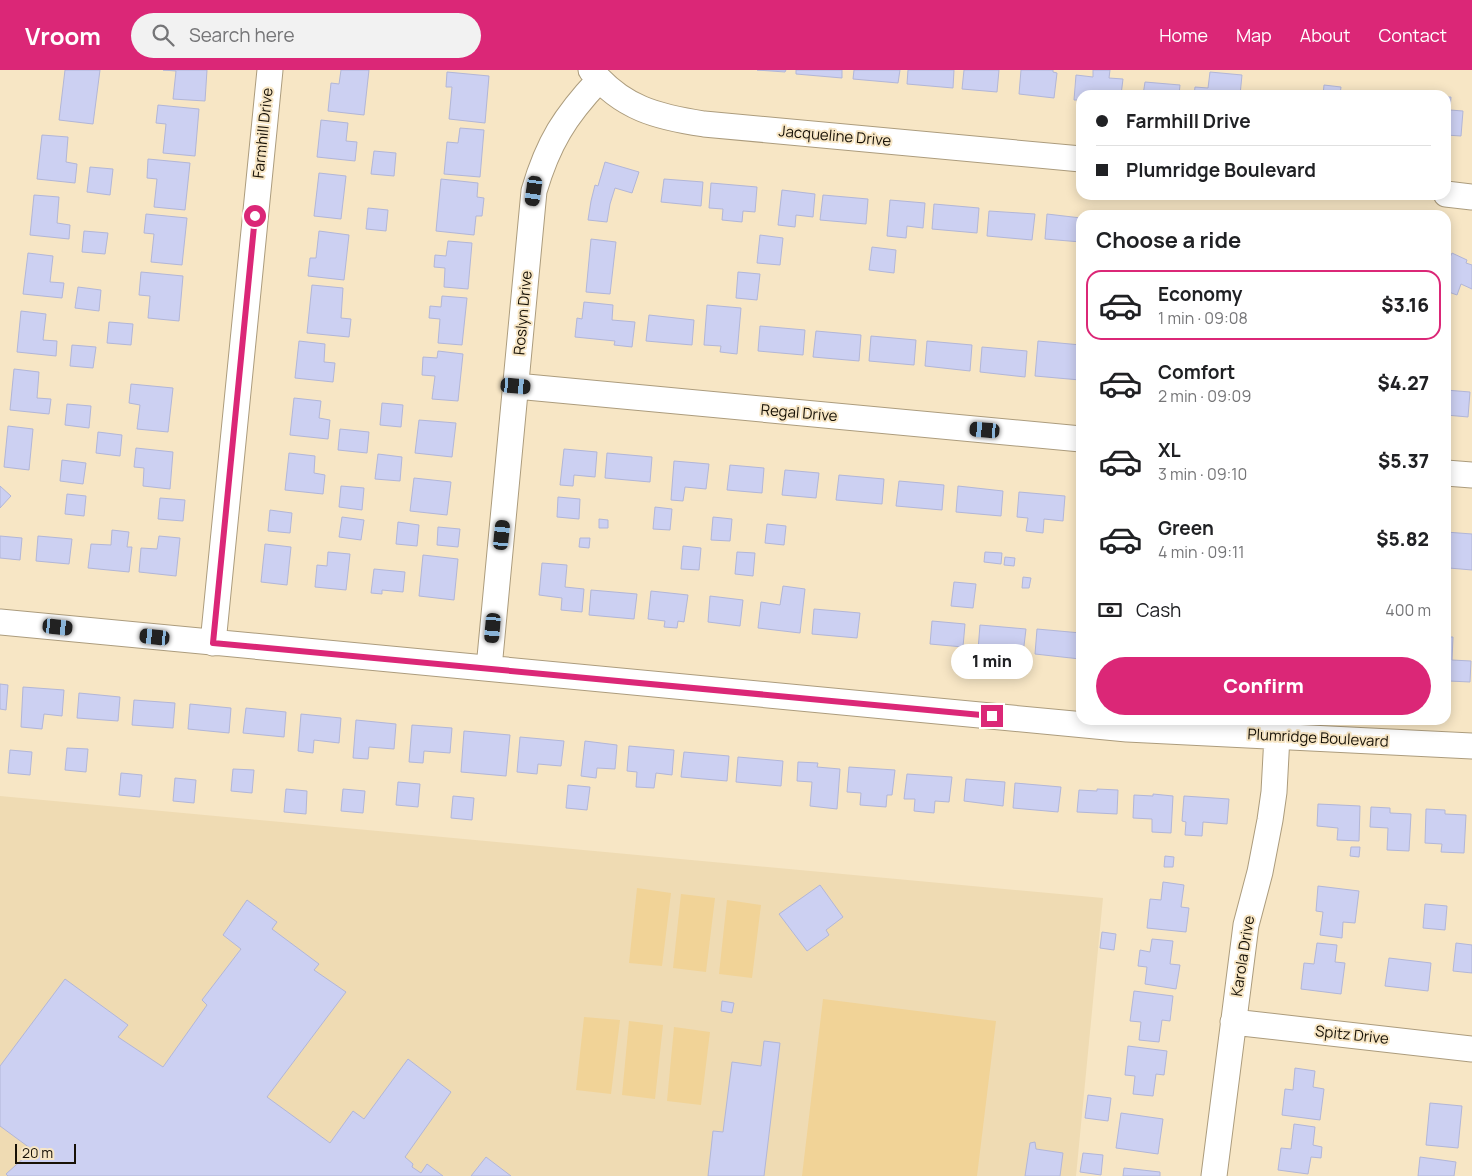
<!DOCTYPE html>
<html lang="en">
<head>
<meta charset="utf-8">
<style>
	body { margin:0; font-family:Manrope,sans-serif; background:#f2f2f2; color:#202124; height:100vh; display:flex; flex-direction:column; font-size:19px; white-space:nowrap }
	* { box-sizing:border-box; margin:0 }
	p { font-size:16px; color:#757577 }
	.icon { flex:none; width:28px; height:28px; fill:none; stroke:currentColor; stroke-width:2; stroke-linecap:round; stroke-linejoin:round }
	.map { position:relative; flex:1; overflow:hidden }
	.side { position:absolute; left:1076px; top:140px; width:375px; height:515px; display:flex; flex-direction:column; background:#fff; border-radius:15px; box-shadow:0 2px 12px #0003 }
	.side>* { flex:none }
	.hud { position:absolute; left:1076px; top:20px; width:375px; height:110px; border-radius:15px; box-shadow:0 2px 12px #0003; display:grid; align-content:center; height:110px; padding:0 20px; background:#fff }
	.scale { position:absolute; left:15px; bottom:12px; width:61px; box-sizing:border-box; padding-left:5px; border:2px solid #171106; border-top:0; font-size:14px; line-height:18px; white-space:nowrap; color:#171106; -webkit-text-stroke:4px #f7e6c5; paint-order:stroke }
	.end { position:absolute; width:22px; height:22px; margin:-11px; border:6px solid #db2777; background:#fff; box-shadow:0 0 0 2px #fff }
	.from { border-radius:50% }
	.bubble { position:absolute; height:35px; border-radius:18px; background:#fff; box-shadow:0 2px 12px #0003; font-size:16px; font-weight:800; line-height:35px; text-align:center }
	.car { position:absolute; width:15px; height:30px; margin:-15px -8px; border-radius:6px; box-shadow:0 0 4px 1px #0007; background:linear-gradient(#222 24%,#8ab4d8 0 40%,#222 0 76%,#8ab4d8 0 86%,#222 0) }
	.hud b { display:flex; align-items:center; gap:18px; height:48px; font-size:19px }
	.hud b+b { border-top:1px solid #e0e0e0 }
	.hud i { width:12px; height:12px; background:#202124 }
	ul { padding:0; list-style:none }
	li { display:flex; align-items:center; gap:15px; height:70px; margin:0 10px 8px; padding:0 10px; border:2px solid transparent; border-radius:15px }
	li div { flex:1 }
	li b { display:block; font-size:19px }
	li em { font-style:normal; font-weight:800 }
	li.selected { border-color:#db2777 }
	li>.icon { width:45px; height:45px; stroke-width:1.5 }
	h2 { padding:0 20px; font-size:22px; line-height:60px }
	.pay { display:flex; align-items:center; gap:12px; height:55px; padding:0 20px; font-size:19px }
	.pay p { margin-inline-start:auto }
	.button { display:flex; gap:10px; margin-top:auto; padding:10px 20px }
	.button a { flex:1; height:58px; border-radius:30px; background:#db2777; color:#fff; font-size:20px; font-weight:800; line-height:58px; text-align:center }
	header { display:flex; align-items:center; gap:30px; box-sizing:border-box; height:70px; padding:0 25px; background:#db2777; color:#fff }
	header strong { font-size:24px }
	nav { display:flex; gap:28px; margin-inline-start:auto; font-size:18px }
	.search { width:350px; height:45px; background:#f2f2f2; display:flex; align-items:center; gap:12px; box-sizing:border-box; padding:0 18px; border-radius:28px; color:#757577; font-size:19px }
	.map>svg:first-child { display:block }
	.built { fill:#efdbb3 }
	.green { fill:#f1d397 }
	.building { fill:#ccd0f2; stroke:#b2b6d7 }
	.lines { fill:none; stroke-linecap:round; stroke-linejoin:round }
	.minor-casing { stroke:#ac9c7d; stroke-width:27 }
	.minor { stroke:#fff; stroke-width:25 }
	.route { stroke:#db2777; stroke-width:6 }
	.labels { text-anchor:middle; stroke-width:4; stroke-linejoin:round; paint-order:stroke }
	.street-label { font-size:15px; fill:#171106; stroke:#f7e6c5 }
</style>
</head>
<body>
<header>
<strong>Vroom</strong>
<div class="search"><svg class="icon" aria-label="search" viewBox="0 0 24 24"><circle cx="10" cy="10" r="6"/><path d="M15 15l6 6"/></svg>Search here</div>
<nav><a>Home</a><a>Map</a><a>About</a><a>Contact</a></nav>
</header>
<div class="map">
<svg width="1472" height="1106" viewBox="0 0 1472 1106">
	<rect width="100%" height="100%" fill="#f7e6c5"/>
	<path class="built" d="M0,726L1103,828L1076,1106H0Z"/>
	<path class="green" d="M637,818L671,823L662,896L629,893Z
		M681,824L715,828L706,902L673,898Z
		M727,830L761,835L752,908L719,904Z
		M823,929L996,951L977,1106H802Z
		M584,947L620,950L611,1024L576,1020Z
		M629,951L663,955L655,1029L622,1025Z
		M674,957L710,962L701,1035L667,1031Z"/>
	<path class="building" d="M65,0H100L93,54L59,50Z
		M163,0H207L205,31L173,29L176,1Z
		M341,0H369L364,45L328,41L331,13L339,14Z
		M757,0H786L785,2Z
		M796,0H842V8L796,4Z
		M854,0H900L898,13L853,9Z
		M908,0H954L953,18L907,14Z
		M964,0H999L997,22L962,19Z
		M1021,0H1053V2L1057,3L1054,28L1019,24Z
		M1093,0H1110L1109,8L1123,9L1121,25H1081V30H1074L1076,5L1093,7Z
		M447,2L489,6L485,53L449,49L452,17H446Z
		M1210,2L1242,5L1240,25H1194L1195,17L1208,18Z
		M1145,12L1180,15L1179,25H1143Z
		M1324,15L1341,17L1340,25H1323Z
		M1248,21L1284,24V25H1248Z
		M1380,21L1396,23V25H1379Z
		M1446,27H1451L1450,40L1463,41L1461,66L1446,65Z
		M158,35L199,39L195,86L163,83L166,54L156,53Z
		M321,50L348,53L346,71L357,72L355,91L317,87Z
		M460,58L484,60L480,107L444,104L447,72L458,73Z
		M42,65L68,67L66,92L77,94L75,113L37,109Z
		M374,81L396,83L394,106L371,104Z
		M148,89L190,93L185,140L154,137L157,109L147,108Z
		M605,92L639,102L632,123L615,118L610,134L607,152L588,150L591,131L595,115L598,116Z
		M90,97L113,99L110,125L87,122Z
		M319,103L346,106L341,149L314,146Z
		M441,109L478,113L477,127L484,128L482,146H476L474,165L436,161Z
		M664,109L703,112L701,136L661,132Z
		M711,113L757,117L755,142L743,141L742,152L722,150L723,139L709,138Z
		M782,120L815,124L813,147L796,145L795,157L778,155Z
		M34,125L59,127L57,153L70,155L69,169L30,165Z
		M823,125L868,129L866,154L820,150Z
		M890,130L925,133L923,158L907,156L906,168L887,166Z
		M934,134L979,138L977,163L932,159Z
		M368,138L388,140L386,161L366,159Z
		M989,141L1035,144L1032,170L987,166Z
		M146,144L187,148L182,195L151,192L154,164L144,163Z
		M1047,144L1081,148V172L1045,169Z
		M84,161L108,163L105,184L82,182Z
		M319,161L349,165L344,210L308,206L310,188H316Z
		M760,165L783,168L780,195L757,193Z
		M591,169L616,172L610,224L586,222Z
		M448,171L472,173L468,219L444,217L445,198L434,197L435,185L446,186Z
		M872,177L896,180L894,203L869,200Z
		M28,183L53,186L50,212L64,213L62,228L23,224Z
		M1452,183L1467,190L1466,193L1472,195V219L1461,214L1457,225L1446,221V196Z
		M141,202L183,206L179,251L148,248L150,226L139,225Z
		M738,202L760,204L757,230L736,228Z
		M312,215L343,218L341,248L351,249L349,267L307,263Z
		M78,217L101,220L99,241L75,238Z
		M442,226L467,228L462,275L438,273L440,249L429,248L430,236L441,237Z
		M584,232L613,235L612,250L635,252L632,277L614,275L615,271L575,267L577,248L582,249Z
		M707,235L741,238L737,284L720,282L721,276L704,275Z
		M21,241L46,244L43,270L57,271L56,286L17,282Z
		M649,245L694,250L692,275L646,271Z
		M109,252L133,254L131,275L107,273Z
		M760,256L805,260L803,285L758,281Z
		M816,261L861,265L859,291L813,287Z
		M871,266L916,270L914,295L869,291Z
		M299,271L325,274L324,292L335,293L333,312L295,308Z
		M927,271L972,275L970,301L925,296Z
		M1038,271L1081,275L1080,310L1035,306Z
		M72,275L96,277L93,298L70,296Z
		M982,277L1027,281L1025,307L980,302Z
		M438,281L463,284L458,331L432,329L435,306L422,305L423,287L437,288Z
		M14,299L39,302L37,328L51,329L49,344L10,340Z
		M131,314L173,318L168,362L137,359L140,335L129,333Z
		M1446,320L1470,322L1468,347L1446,345Z
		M294,328L321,331L319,348L330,350L328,369L290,365Z
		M382,333L403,335L401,357L380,355Z
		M67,334L91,336L89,358L65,355Z
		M419,350L456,353L452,387L415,383Z
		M8,356L33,359L29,400L4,397Z
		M340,359L369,362L367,383L338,380Z
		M98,362L122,365L120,386L96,383Z
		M136,378L173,382L170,419L143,416L144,398L134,397Z
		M564,379L597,382L595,407L574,405L573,416L560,415Z
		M289,383L315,386L314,403L325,405L323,424L285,420Z
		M607,383L652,387L650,412L605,408Z
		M378,384L402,387L400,411L375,409Z
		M62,390L86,393L83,414L60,411Z
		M674,391L709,394L706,419L685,417L683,431L671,430Z
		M730,395L764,398L762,423L727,420Z
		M785,400L819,403L816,428L782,425Z
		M839,405L884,409L882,434L836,430Z
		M414,408L451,412L447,445L410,441Z
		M899,411L944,415L942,440L896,436Z
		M0,416L11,426L0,438Z
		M341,416L364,418L362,440L339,437Z
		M958,416L1003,421L1001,446L956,442Z
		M1019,422L1065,426L1063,451L1044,449L1043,463L1026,461L1028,448L1017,447Z
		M67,424L86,426L84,446L65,444Z
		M558,427L580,429L579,449L557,447Z
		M160,428L185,430L183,451L158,449Z
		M655,437L672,439L670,460L653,459Z
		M270,440L292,443L290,463L268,461Z
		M342,447L364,450L361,470L339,467Z
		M713,447L732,449L730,471L711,470Z
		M599,449L608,450V458H599Z
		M398,452L419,455L417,476L396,474Z
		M767,454L786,456L784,475L765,473Z
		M438,457L460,459L458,477L437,475Z
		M112,460L129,462L127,477H132L129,502L88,498L91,474L111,475Z
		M1446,462L1472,464V500L1449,498L1450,488L1446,487Z
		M0,466L22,468L20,490L0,488Z
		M38,466L72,469L69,494L36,491Z
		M159,466L180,468L176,506L139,502L141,478L157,479Z
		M580,468H590L589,478L579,477Z
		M265,474L291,477L287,515L261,512Z
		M683,476L701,478L699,500L681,499Z
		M328,482L350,484L346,520L315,517L317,495L327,496Z
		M737,482L755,483L753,506L735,504Z
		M985,482L1002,483L1001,494L984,492Z
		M423,485L458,489L454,530L419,526Z
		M1005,487L1015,488L1014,496L1004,495Z
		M542,493L567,495L565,517L584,519L582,542L561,540L562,528L539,525Z
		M374,499L405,502L403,522L382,520V524L371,523Z
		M1023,507L1031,508L1029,518H1022Z
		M954,512L976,514L973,538L951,536Z
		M783,516L805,519L800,563L758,558L761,532L780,535Z
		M591,520L637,524L634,549L589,545Z
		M651,521L688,525L684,552L678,551L677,558L664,557L665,551L648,549Z
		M710,526L743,530L740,556L708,552Z
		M814,539L860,543L857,568L812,564Z
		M932,551L965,554L963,577L930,574Z
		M980,555L1026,559L1023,584L978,580Z
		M1037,559L1081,563L1080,589L1035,584Z
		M1446,567H1453L1452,590L1471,591L1470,612L1449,611V606H1446Z
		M0,614L8,615L6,640L0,639Z
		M23,617L64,620L62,646L44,644L42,659L21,657Z
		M79,623L120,627L118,651L77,648Z
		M134,630L175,633L173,658L132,655Z
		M190,634L231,638L229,663L188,659Z
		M246,638L286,642L284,667L243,663Z
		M301,644L341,648L339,673L314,670L313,683L298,681Z
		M356,650L396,654L394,679L369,677L368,689L353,688Z
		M412,655L452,658L450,683L424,681L423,693L409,692Z
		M464,661L510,665L506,706L461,702Z
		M520,667L564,671L561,696L538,694L537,704L517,702Z
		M585,671L617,675L615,699L597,698L596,708L581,706Z
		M629,676L674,680L672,705L656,703L654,718L636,717L637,702L627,701Z
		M67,678L88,679L86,702L65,700Z
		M10,680L32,682L30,705L8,703Z
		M684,682L729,686L727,711L681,707Z
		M738,687L783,691L781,716L736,712Z
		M798,692L818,693L817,697L840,699L837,739L810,736L812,712L797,711Z
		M849,697L895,700L892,725H887L886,737L860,735L861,723L847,722Z
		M233,699L254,700L252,723L231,721Z
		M121,703L142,705L140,727L119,725Z
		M907,704L952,707L949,732L935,731L934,743L914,741L915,729H904Z
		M175,708L196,710L194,733L173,731Z
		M966,709L1005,712L1003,736L964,731Z
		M398,712L420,714L418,737L396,735Z
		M1015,713L1061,717L1058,742L1013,738Z
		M568,715L590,717L587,740L566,738Z
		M286,719L307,721L306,744L284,742Z
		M343,719L365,721L363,743L341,741Z
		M1097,719L1118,720L1117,744L1077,742L1079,720L1097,721Z
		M1153,724L1173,726L1171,763L1152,762V749L1133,748L1134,725L1153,726Z
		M453,726L474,728L472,750L451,748Z
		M1184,726L1229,729L1227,754L1203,752L1202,766L1185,765L1186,752L1182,751Z
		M1318,734L1360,736L1359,771L1337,770L1338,758L1317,756Z
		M1371,737L1390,738V743L1411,744L1409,781L1387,780L1388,758L1370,757Z
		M1426,739L1445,740V744L1466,745L1464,783L1441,782L1442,774L1425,773Z
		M1351,777H1360L1359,787L1350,786Z
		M1165,786L1174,787L1173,797H1164Z
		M1163,812L1184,815L1181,837L1189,838L1186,862L1147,858L1150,829L1161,830Z
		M820,815L843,847L826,860L829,865L807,881L779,844Z
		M1318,816L1359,821L1355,853L1343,852L1342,868L1320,865L1323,842L1316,841Z
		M247,830L277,852L272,859L319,894L314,900L346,922L267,1027L330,1073L353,1041L364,1049L408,989L451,1022L405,1087L413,1094L412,1097L421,1103L427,1094L443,1106H8L6,1104L26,1086L32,1084L34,1081L0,1056V996L65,909L128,955L118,967L163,997L207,935L202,930L241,879L223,865Z
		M1425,834L1447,836L1445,860L1423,858Z
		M1102,862L1116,864L1114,880L1100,878Z
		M1152,869L1173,871L1170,894L1180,895L1176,919L1145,914L1147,897L1138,896L1140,880L1150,882Z
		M1317,873L1337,875L1335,892L1345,893L1341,924L1301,919L1304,893L1314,894Z
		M1456,873L1472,875V903L1453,901Z
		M1389,888L1431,893L1428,921L1385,916Z
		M1134,921L1173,926L1170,951L1162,950L1159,972L1139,970L1141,952L1130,951Z
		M722,931L734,933L732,943L721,941Z
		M764,971L780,973L764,1106H708L713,1061L723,1062L732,992L761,996Z
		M1128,976L1167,981L1164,1005L1156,1004L1153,1026L1133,1024L1135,1006L1125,1005Z
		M1295,998L1315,1001L1313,1017L1324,1019L1320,1050L1282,1045L1285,1019L1293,1020Z
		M1088,1025L1111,1028L1108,1051L1085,1048Z
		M1430,1033L1462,1036L1458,1078L1426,1075Z
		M1121,1043L1163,1049L1158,1084L1116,1078Z
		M1294,1054L1315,1057L1313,1075L1322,1077L1321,1088L1311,1087L1308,1104L1278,1100L1281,1078L1291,1079Z
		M1035,1072L1036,1079L1063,1083L1060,1106H1025L1030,1073Z
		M1083,1083L1103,1085L1101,1105L1080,1102Z
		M486,1087L511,1106H471Z
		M1420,1087L1456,1092L1454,1106H1418Z
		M1124,1098L1160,1102V1106H1123Z"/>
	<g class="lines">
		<defs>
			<path id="minor" d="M591,0C622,38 657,47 704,54L1081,89
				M1446,124L1472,127
				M516,316L1081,369
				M1446,403L1472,405
				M0,552L1127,659L1472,676
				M213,573L270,0
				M489,598L534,121C548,73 565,46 599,10
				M1233,952L1472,979
				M1214,1106L1246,855L1260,802L1270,750L1274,722L1277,666"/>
		</defs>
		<use href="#minor" class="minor-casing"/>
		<use href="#minor" class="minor"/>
	</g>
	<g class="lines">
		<path class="route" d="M255,146L213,573L992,646"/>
	</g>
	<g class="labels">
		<g class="street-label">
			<text transform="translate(263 63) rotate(-84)" y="5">Farmhill Drive</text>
			<text transform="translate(835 66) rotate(5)" y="5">Jacqueline Drive</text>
			<text transform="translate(523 243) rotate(-85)" y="5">Roslyn Drive</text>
			<text transform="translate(799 343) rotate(5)" y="5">Regal Drive</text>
			<text transform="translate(1318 668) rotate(3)" y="5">Plumridge Boulevard</text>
			<text transform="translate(1243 886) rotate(-81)" y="5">Karola Drive</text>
			<text transform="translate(1352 965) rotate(6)" y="5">Spitz Drive</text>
		</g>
	</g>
</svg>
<div class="scale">20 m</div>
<i class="end from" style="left:255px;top:146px"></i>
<i class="end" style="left:992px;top:646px"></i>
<div class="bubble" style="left:951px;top:574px;width:82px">1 min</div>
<i class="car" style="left:534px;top:121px;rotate:188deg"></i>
<i class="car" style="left:516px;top:316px;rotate:95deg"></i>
<i class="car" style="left:985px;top:360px;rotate:275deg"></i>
<i class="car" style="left:502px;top:465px;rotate:6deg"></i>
<i class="car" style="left:58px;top:557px;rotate:96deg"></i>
<i class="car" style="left:493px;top:558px;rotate:185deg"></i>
<i class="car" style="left:155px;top:567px;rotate:276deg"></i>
<div class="hud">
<b><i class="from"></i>Farmhill Drive</b>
<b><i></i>Plumridge Boulevard</b>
</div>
<section class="side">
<h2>Choose a ride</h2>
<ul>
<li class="selected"><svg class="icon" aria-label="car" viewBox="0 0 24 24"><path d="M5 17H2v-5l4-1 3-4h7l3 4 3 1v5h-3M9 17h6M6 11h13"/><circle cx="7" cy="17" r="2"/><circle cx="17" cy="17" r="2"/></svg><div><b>Economy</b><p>1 min · 09:08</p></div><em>$3.16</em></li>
<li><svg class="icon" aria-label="car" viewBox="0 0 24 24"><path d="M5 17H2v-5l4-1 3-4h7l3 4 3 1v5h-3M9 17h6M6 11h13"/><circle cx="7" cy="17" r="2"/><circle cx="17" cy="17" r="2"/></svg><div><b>Comfort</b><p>2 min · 09:09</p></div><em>$4.27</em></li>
<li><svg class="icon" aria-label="car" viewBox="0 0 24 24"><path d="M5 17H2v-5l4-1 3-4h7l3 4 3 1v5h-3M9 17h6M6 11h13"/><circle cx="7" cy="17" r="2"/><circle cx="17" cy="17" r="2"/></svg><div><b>XL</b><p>3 min · 09:10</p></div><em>$5.37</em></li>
<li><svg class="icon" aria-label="car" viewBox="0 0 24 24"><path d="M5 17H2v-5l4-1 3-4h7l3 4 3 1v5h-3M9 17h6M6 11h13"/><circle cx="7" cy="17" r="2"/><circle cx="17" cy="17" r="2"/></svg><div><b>Green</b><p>4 min · 09:11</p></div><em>$5.82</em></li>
</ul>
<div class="pay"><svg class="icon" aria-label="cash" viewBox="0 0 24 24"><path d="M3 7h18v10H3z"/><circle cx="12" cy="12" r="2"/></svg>Cash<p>400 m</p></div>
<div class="button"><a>Confirm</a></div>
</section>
</div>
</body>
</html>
